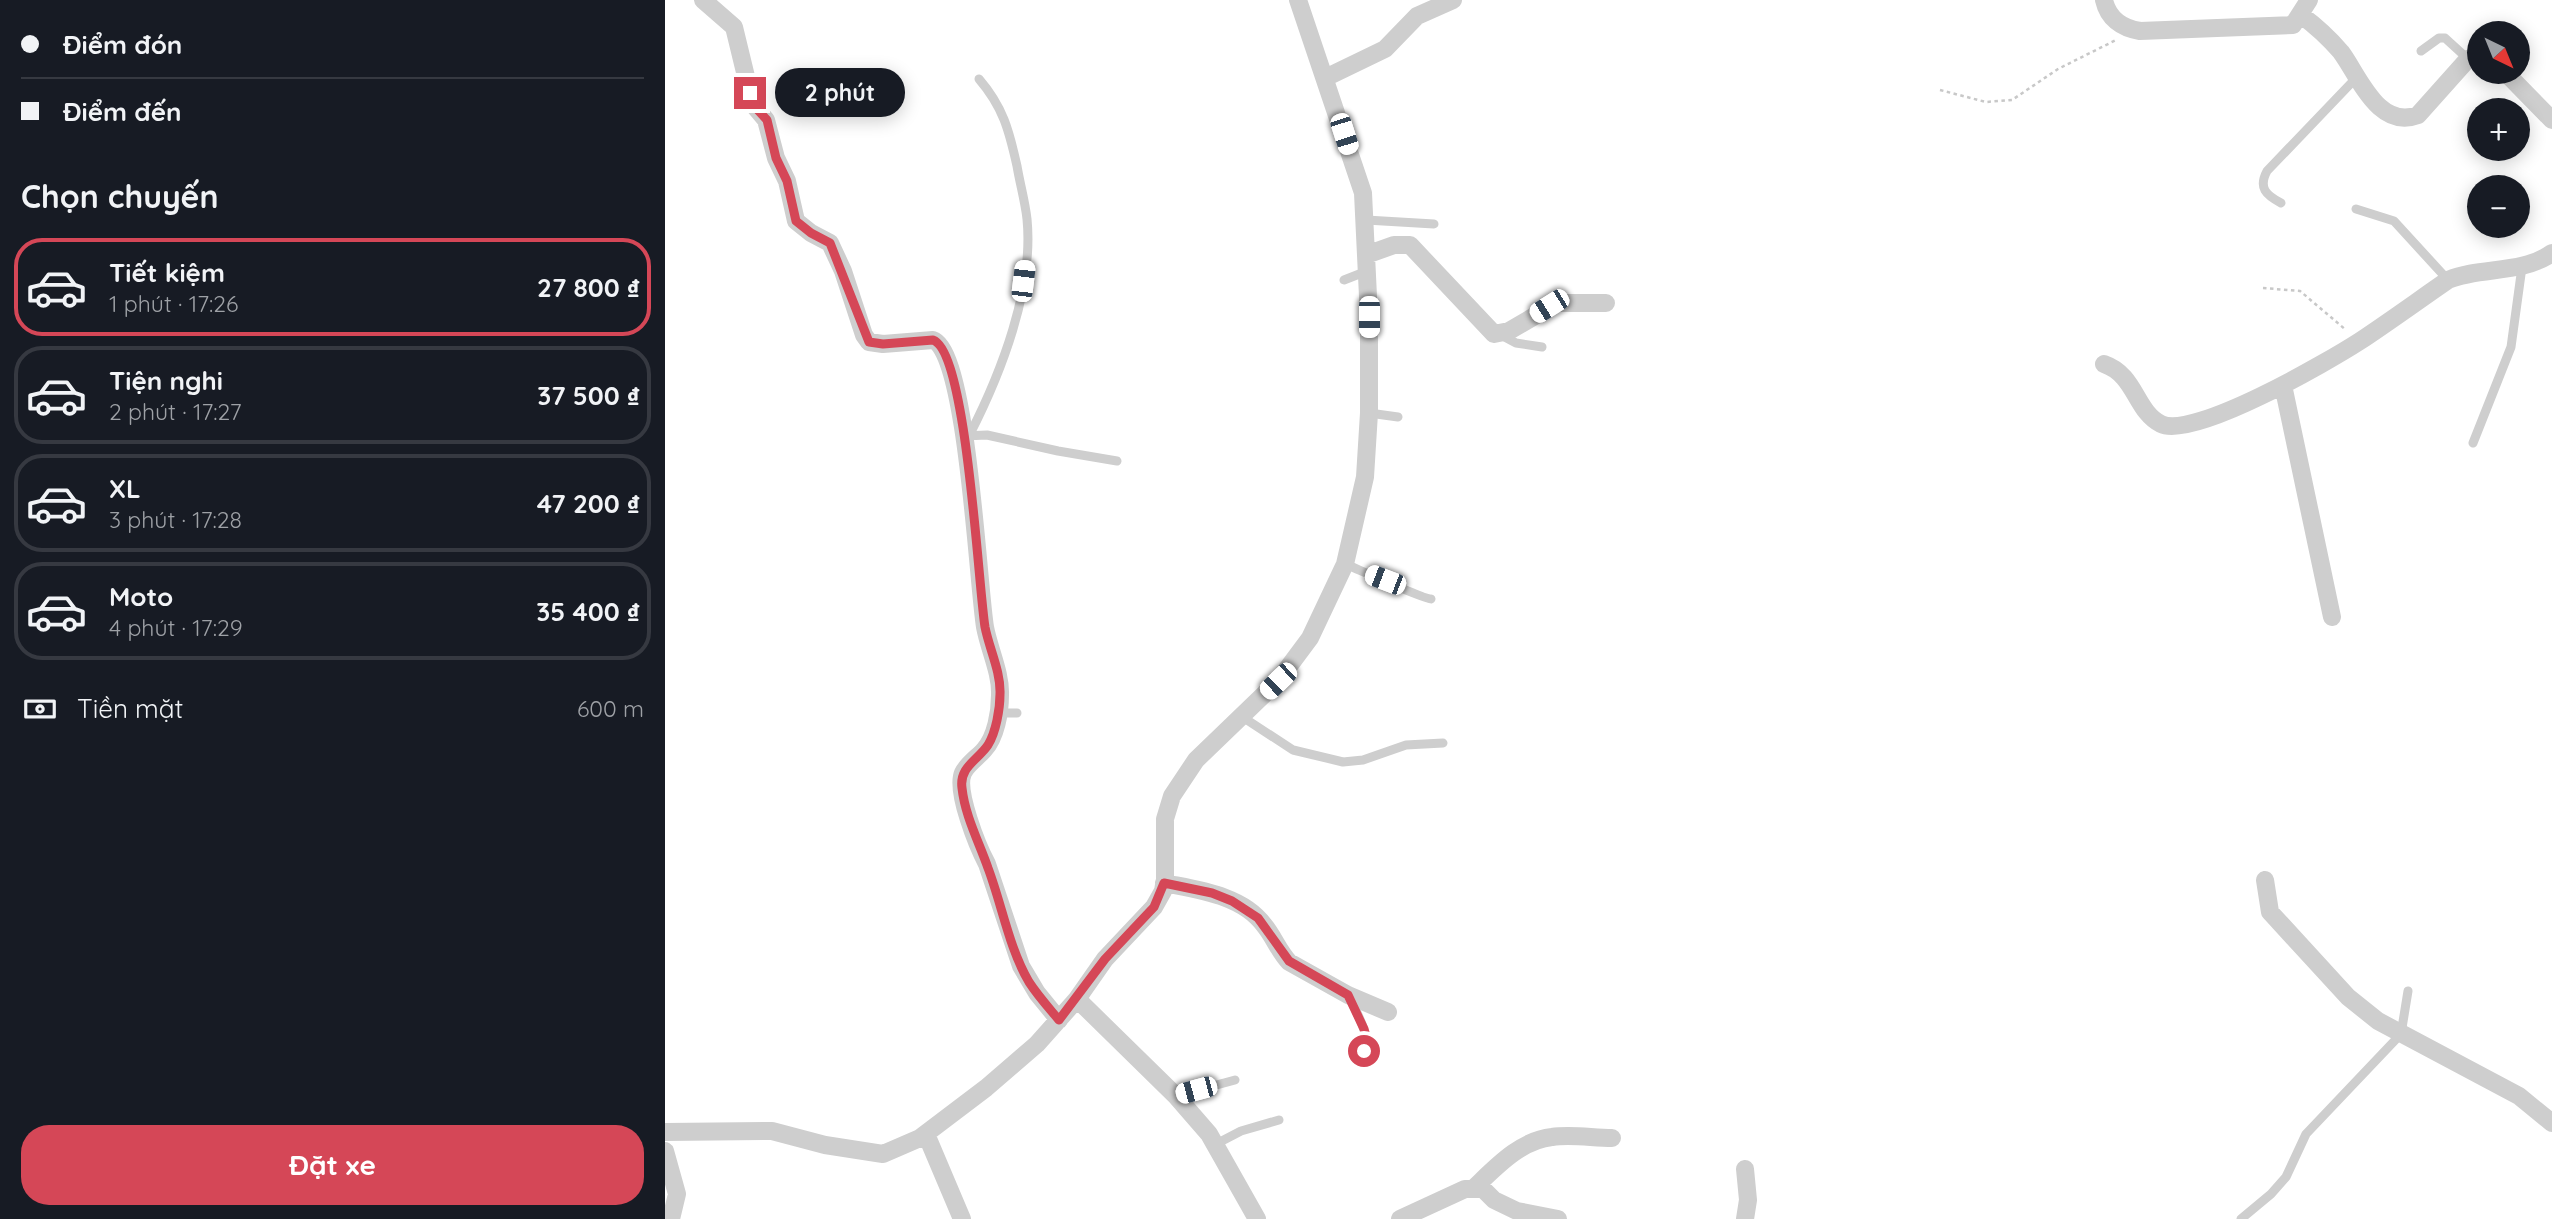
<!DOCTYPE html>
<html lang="vi">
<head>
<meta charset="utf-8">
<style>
	body { margin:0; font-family:Quicksand,sans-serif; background:#20242c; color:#f1f3f6; height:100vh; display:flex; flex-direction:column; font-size:26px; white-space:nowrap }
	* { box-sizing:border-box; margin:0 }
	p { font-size:23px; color:#9ea1a6 }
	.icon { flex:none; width:38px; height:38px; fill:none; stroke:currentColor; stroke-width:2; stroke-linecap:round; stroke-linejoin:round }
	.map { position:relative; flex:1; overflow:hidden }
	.panel { display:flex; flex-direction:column; background:#171b24; width:665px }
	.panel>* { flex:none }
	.top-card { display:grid; align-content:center; height:154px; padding:0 21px; background:#171b24 }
	.needle { width:46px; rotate:137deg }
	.fabs { position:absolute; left:1802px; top:21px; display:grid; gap:14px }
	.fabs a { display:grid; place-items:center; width:63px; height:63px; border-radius:50%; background:#171b24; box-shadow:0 4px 18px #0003; font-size:35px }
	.end { position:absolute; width:32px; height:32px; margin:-16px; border:9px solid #d54757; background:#fff; box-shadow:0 0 0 4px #fff }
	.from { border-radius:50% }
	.bubble { position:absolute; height:49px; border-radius:24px; background:#171b24; box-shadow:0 4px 18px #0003; font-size:23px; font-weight:700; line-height:49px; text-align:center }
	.car { position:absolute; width:21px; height:42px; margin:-21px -10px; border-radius:9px; box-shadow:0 0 5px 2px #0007; background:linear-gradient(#fff 24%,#345 0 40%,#fff 0 76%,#345 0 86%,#fff 0) }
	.top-card b { display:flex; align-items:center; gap:24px; height:66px; font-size:26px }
	.top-card b+b { border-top:2px solid #363941 }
	.top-card i { width:18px; height:18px; background:#f1f3f6 }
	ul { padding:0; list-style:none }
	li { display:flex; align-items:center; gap:21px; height:98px; margin:0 14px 10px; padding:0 7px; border:4px solid #363941; border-radius:28px }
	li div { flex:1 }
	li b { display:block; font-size:26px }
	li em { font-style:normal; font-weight:700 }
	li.current { border-color:#d54757 }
	li>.icon { width:63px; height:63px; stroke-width:1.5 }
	h2 { padding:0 21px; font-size:32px; line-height:84px }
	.pay { display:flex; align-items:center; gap:18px; height:77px; padding:0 21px; font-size:26px }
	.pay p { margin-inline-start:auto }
	.primary-button { display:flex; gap:14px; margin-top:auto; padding:14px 21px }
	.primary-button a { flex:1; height:80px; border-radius:28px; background:#d54757; color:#fff; font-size:28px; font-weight:700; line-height:80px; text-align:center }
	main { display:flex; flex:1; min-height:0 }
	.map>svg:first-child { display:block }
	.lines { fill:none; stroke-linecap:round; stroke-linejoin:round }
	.path { stroke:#c8c8c8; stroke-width:2.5; stroke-dasharray:3.5 3.5; stroke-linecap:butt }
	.lane { stroke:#cecece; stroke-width:9 }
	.street { stroke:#cecece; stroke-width:18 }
	.route { stroke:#d54757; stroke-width:9 }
</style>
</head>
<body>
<main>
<section class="panel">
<div class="top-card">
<b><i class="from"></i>Điểm đón</b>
<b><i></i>Điểm đến</b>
</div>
<h2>Chọn chuyến</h2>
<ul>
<li class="current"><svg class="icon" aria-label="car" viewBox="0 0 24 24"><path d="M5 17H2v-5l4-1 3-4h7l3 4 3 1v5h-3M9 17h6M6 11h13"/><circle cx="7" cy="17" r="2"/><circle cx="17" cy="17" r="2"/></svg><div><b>Tiết kiệm</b><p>1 phút · 17:26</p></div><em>27 800 ₫</em></li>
<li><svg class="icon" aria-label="car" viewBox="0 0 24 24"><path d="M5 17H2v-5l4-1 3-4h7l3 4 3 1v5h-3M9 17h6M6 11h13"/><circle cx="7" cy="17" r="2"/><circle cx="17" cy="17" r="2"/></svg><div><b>Tiện nghi</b><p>2 phút · 17:27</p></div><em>37 500 ₫</em></li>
<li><svg class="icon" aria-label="car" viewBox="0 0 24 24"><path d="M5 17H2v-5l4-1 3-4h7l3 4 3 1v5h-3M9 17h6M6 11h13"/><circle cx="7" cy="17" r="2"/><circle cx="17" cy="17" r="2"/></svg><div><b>XL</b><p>3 phút · 17:28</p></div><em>47 200 ₫</em></li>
<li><svg class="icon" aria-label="car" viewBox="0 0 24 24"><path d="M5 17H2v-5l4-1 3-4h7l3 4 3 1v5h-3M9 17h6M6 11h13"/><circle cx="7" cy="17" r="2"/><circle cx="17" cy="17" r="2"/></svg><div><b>Moto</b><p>4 phút · 17:29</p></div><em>35 400 ₫</em></li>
</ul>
<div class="pay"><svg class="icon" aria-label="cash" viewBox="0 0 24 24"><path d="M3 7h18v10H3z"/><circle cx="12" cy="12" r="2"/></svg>Tiền mặt<p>600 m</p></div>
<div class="primary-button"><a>Đặt xe</a></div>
</section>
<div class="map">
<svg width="1887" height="1219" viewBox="0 0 1887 1219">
	<rect width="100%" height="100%" fill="#fff"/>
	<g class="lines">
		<path class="path" d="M1275,90L1321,102L1347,100L1393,69L1451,40
			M1598,288L1635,291L1681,330"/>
		<path class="lane" d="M1756,51L1774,38H1780L1803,59
			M1616,203C1601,195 1593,188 1602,171L1692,77
			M1691,209L1729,221L1783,280
			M701,220L769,224
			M679,280L702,271
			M836,335L851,343L877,347
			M704,413L733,417
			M305,434C336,373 369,289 362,219C360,201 355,184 352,166C344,130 338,107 314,79
			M299,436L322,435L393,451L452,461
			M1808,443L1846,347L1857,267
			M680,564C693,569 760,600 766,599
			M333,713H352
			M576,716L628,750L678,762L698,760L741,745L778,743
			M684,996C695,1022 710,1036 692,1062
			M511,1096L570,1080
			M551,1144L576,1131L614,1120
			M1576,1219L1606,1194L1621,1177L1641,1134L1736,1034L1743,991"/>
		<path class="street" d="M38,0L69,27L85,93L91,108L101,120L111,158L122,181L131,221L146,233L165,243L178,271L199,335L204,342L218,344L268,340C302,351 313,585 320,627C324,649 336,673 335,695C335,712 331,737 319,750C313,757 302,764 298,773C290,791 313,847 322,864L356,966L372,993L394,1020
			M1439,0C1443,18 1456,28 1475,31L1628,25L1644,0
			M1636,15C1651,26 1664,38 1676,52C1694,76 1713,130 1753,115L1803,59L1815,55
			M1840,72L1887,120
			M660,78L720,49L752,16L788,0
			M701,255L729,245H745L829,334L844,331L892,303H941
			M1439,364C1471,375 1470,411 1496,424C1528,440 1664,361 1695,341C1725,321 1754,300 1783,280C1817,266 1855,275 1887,253
			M1618,385L1667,617
			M1600,880L1605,912L1683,997L1713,1021L1854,1096L1887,1123
			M499,883C533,890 577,895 599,925C609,937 613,950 624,962L683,995L723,1012
			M412,999L511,1096L544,1134L592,1219
			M0,1132L107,1131L160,1145L218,1154L255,1138L321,1088L372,1044L412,999L440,959L489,907L498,891L500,879V819L507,796L531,760L613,681L645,638L680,564L700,477L704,413V317L698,193L633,0
			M261,1134L297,1219
			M0,1151L12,1194L6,1219
			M1080,1169L1083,1200L1080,1219
			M810,1187C831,1167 856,1140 887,1137C906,1134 928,1138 947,1138
			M735,1219L800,1189H818L829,1200L852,1211L893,1219"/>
	</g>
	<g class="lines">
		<path class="route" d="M85,93L91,108L102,120L111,158L122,181L131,221L146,233L165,243L204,342L218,344L268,340C302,352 313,584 320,627C324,648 336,672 335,694C335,709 331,732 323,745C313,760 294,767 297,788C300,816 314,842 323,868C337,905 344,948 364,982C373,996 384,1008 394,1020L440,959L489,907L499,883L547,893L567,901L593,918L624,961L683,995L699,1029L702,1040L699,1051"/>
	</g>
</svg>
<div class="fabs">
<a><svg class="needle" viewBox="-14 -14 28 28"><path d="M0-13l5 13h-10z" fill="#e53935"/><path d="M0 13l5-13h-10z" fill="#9ea1a6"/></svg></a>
<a>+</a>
<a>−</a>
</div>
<i class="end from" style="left:699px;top:1051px"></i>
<i class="end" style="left:85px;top:93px"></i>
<div class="bubble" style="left:110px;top:68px;width:130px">2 phút</div>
<i class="car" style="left:679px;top:134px;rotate:162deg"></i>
<i class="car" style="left:358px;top:281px;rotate:7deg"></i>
<i class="car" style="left:884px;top:306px;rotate:238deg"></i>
<i class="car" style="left:704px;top:317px;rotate:180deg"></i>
<i class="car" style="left:720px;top:580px;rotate:291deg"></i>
<i class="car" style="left:613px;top:681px;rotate:226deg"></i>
<i class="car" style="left:531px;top:1090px;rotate:255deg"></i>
</div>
</main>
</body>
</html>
